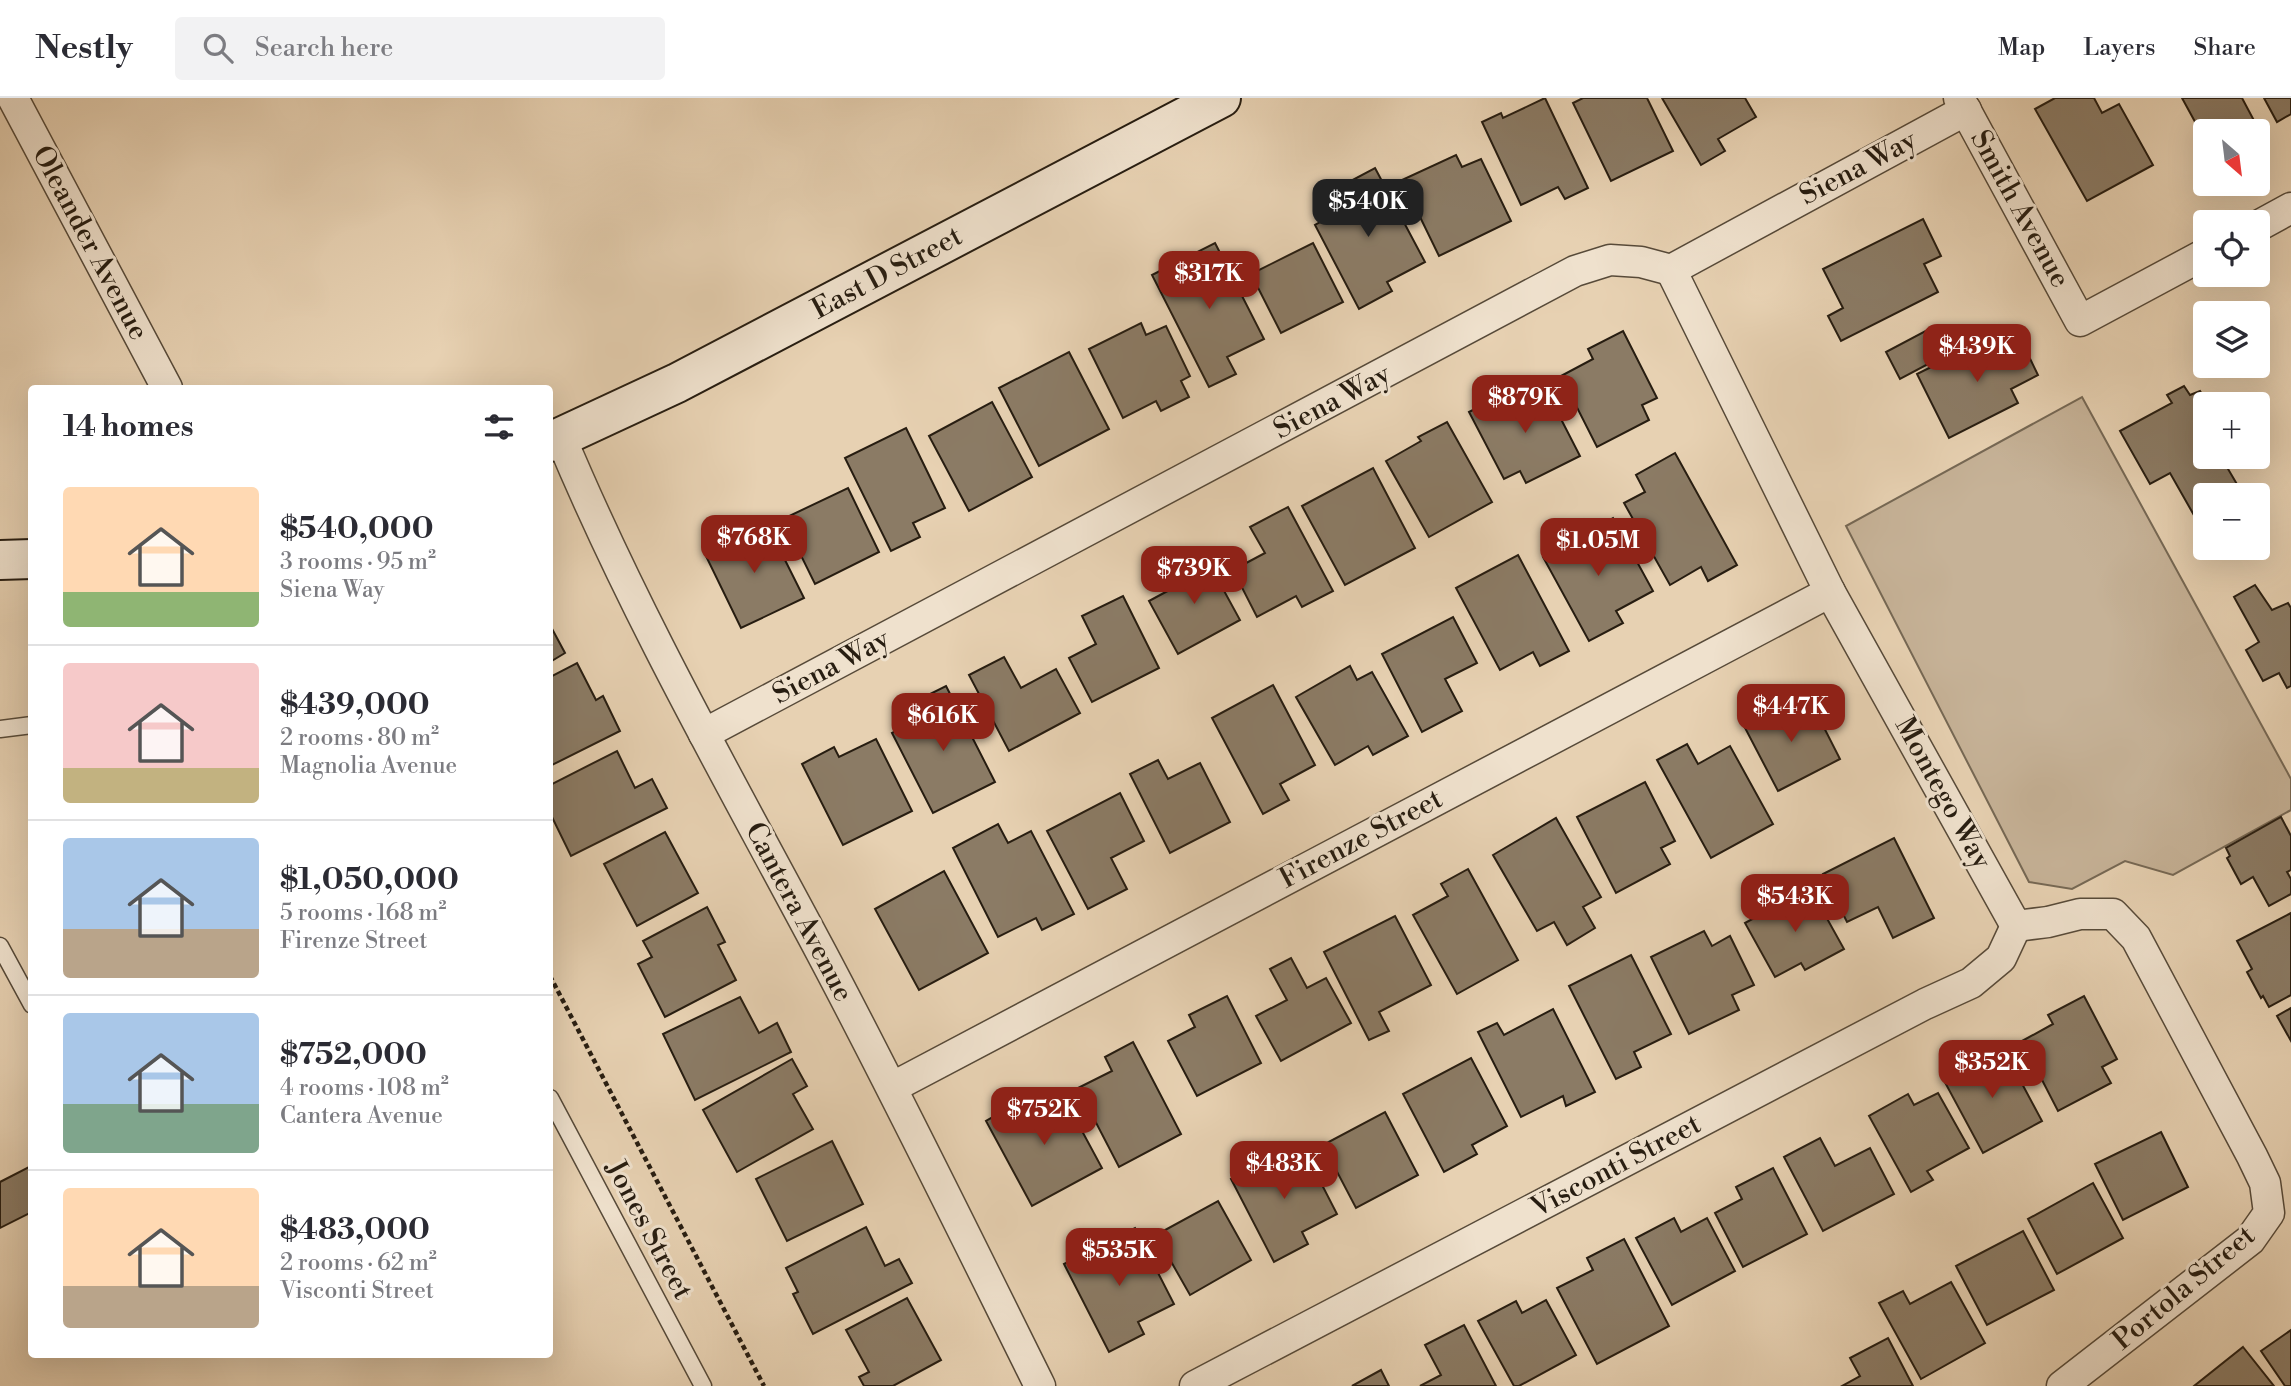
<!DOCTYPE html>
<meta charset="utf-8">
<style>
:root{--surface:#fff;--page:#f2f2f3;--text:#2b2b33;--muted:#7c7c81;--line:#e1e1e2;--accent:#8f2418}
body{margin:0;font-family:"Libre Bodoni",serif;background:var(--page);color:var(--text);height:100vh;display:flex;flex-direction:column;font-size:26px;white-space:nowrap}
*{box-sizing:border-box;margin:0}
p{font-size:23px;color:var(--muted)}
.icon{flex:none;width:38px;height:38px;fill:none;stroke:currentColor;stroke-width:2;stroke-linecap:round;stroke-linejoin:round}
.map{position:relative;flex:1;overflow:hidden}
.sheet{position:absolute;left:28px;top:287px;width:525px;height:973px;display:flex;flex-direction:column;background:var(--surface);border-radius:7px;box-shadow:0 7px 28px #0002}
.sheet>*{flex:none}
.needle{width:46px;rotate:152deg}
.buttons{position:absolute;left:2193px;top:21px;display:grid;gap:14px}
.buttons a{display:grid;place-items:center;width:77px;height:77px;border-radius:7px;background:var(--surface);box-shadow:0 7px 28px #0002;font-size:35px}
.price{position:absolute;translate:-50% -60px;padding:0 16px;border-radius:14px;background:var(--accent);color:#fff;font-size:23px;line-height:46px;filter:drop-shadow(0 2px 4px #0008)}
.price::after{content:'';position:absolute;left:50%;top:42px;width:21px;height:16px;margin-left:-10px;background:inherit;clip-path:polygon(0 0,100% 0,50% 100%)}
.price.selected{background:#222;color:#fff}
ul{padding:0;list-style:none}
li{display:flex;align-items:center;gap:21px;height:175px;padding:0 35px}
li+li{border-top:2px solid var(--line)}
li span{display:grid;place-items:center;flex:none;width:196px;height:140px;border-radius:7px;color:#555}
li>.icon{margin-inline-start:auto}
span .icon{width:84px;height:84px;fill:#fffc;stroke-width:1}
li b{font-size:30px}
h2{display:flex;justify-content:space-between;align-items:center;height:84px;padding:0 35px;font-size:30px}
header{display:flex;align-items:center;gap:42px;box-sizing:border-box;height:98px;padding:0 35px;background:var(--surface);border-bottom:2px solid var(--line)}
header strong{font-size:33px}
nav{display:flex;gap:38px;margin-inline-start:auto;font-size:24px}
.search{width:490px;height:63px;background:var(--page);display:flex;align-items:center;gap:18px;box-sizing:border-box;padding:0 24px;border-radius:7px;color:var(--muted);font-size:26px}
.map>svg:first-child{display:block}
</style>
<header>
<strong>Nestly</strong>
<div class="search"><svg class="icon" aria-label="search" viewBox="0 0 24 24"><circle cx="10" cy="10" r="6"/><path d="M15 15l6 6"/></svg>Search here</div>
<nav><a>Map</a><a>Layers</a><a>Share</a></nav>
</header>
<div class="map">
<svg width="2291" height="1288" viewBox="0 0 2291 1288">
<rect width="100%" height="100%" fill="#e7d1b2"/>
<filter id="stains"><feTurbulence type="fractalNoise" baseFrequency=".00286" numOctaves="4"/><feColorMatrix values="0 0 0 0 .2 0 0 0 0 .09 0 0 0 0 .02 0 0 0 .5 -.17"/></filter>
<radialGradient id="worn" r=".72"><stop offset=".6" stop-color="#630" stop-opacity="0"/><stop offset="1" stop-color="#630" stop-opacity=".3"/></radialGradient>
<!-- green -->
<path fill="#c6b297" stroke="#766854" stroke-width="2" d="M 2082,299 L 2291,681 L 2291,712 L 2173,777 L 2125,763 L 2072,791 L 2029,784 L 1846,428 Z"/>
<!-- building -->
<g fill="#8b7b65" stroke="#271d11" stroke-width="2">
<path d="M 1545,0 L 1588,90 L 1565,101 L 1558,89 L 1521,107 L 1482,24 L 1501,15 L 1503,20 Z"/>
<path d="M 1583,0 L 1647,0 L 1673,53 L 1611,83 L 1573,5 Z"/>
<path d="M 1662,0 L 1745,0 L 1756,19 L 1718,41 L 1725,53 L 1701,67 Z"/>
<path d="M 2055,0 L 2094,0 L 2102,15 L 2119,6 L 2153,67 L 2087,103 L 2035,11 Z"/>
<path d="M 2182,0 L 2242,0 L 2258,30 L 2252,33 L 2205,33 L 2205,42 Z"/>
<path d="M 2264,0 L 2291,0 L 2291,16 L 2277,24 Z"/>
<path d="M 1456,57 L 1462,69 L 1481,61 L 1511,123 L 1439,158 L 1402,82 Z"/>
<path d="M 1375,70 L 1425,164 L 1387,184 L 1392,193 L 1359,211 L 1315,127 L 1340,113 L 1330,94 Z"/>
<path d="M 1923,121 L 1941,158 L 1924,166 L 1938,194 L 1841,243 L 1828,218 L 1843,210 L 1823,171 Z"/>
<path d="M 1215,145 L 1264,241 L 1227,259 L 1236,276 L 1209,289 L 1152,177 Z"/>
<path d="M 1313,145 L 1343,204 L 1281,235 L 1251,176 Z"/>
<path d="M 1141,225 L 1146,237 L 1166,228 L 1190,278 L 1181,283 L 1189,299 L 1161,313 L 1156,303 L 1123,320 L 1089,251 Z"/>
<path d="M 1933,229 L 1947,256 L 1900,281 L 1886,254 Z"/>
<path d="M 1623,233 L 1657,300 L 1642,307 L 1649,322 L 1597,349 L 1561,278 L 1593,261 L 1588,251 Z"/>
<path d="M 2017,234 L 2038,277 L 2011,291 L 2018,305 L 1949,340 L 1917,276 L 1967,251 L 1970,258 Z"/>
<path d="M 1069,254 L 1109,331 L 1039,368 L 999,290 Z"/>
<path d="M 1544,288 L 1580,358 L 1526,385 L 1520,373 L 1504,381 L 1469,314 L 1502,297 L 1507,307 Z"/>
<path d="M 2184,288 L 2190,297 L 2200,293 L 2208,306 L 2205,306 L 2205,359 L 2221,359 L 2241,393 L 2233,397 L 2205,397 L 2205,413 L 2195,419 L 2170,375 L 2150,386 L 2120,333 L 2172,305 L 2167,297 Z"/>
<path d="M 992,304 L 1032,379 L 969,413 L 929,338 Z"/>
<path d="M 1447,324 L 1492,404 L 1429,439 L 1386,363 L 1421,343 L 1418,339 Z"/>
<path d="M 906,330 L 945,410 L 913,425 L 920,439 L 891,453 L 845,360 Z"/>
<path d="M 1675,355 L 1737,467 L 1708,483 L 1701,469 L 1670,487 L 1624,405 L 1645,394 L 1636,377 Z"/>
<path d="M 1373,370 L 1415,450 L 1345,487 L 1302,408 Z"/>
<path d="M 848,390 L 879,454 L 815,486 L 783,421 Z"/>
<path d="M 1288,409 L 1333,493 L 1302,509 L 1296,498 L 1257,519 L 1233,472 L 1265,455 L 1250,429 Z"/>
<path d="M 1613,420 L 1653,493 L 1616,513 L 1623,525 L 1589,543 L 1543,459 Z"/>
<path d="M 766,424 L 804,500 L 741,530 L 704,454 Z"/>
<path d="M 1518,457 L 1569,553 L 1540,568 L 1533,554 L 1500,572 L 1456,490 Z"/>
<path d="M 1205,458 L 1240,522 L 1178,556 L 1149,503 L 1175,489 L 1168,477 Z"/>
<path d="M 2255,487 L 2272,512 L 2288,505 L 2291,510 L 2291,588 L 2287,590 L 2279,575 L 2263,583 L 2246,552 L 2259,544 L 2234,499 Z"/>
<path d="M 1123,498 L 1159,570 L 1092,604 L 1069,560 L 1096,546 L 1082,518 Z"/>
<path d="M 1453,519 L 1477,565 L 1445,581 L 1462,613 L 1422,634 L 1382,556 Z"/>
<path d="M 550,527 L 565,555 L 550,564 Z"/>
<path d="M 1004,559 L 1021,590 L 1056,571 L 1080,615 L 1009,653 L 969,577 Z"/>
<path d="M 577,565 L 596,602 L 603,598 L 620,633 L 550,668 L 550,579 Z"/>
<path d="M 1350,568 L 1357,582 L 1372,574 L 1408,638 L 1373,657 L 1368,648 L 1335,667 L 1296,599 Z"/>
<path d="M 1273,587 L 1315,667 L 1280,686 L 1289,702 L 1263,716 L 1212,620 Z"/>
<path d="M 946,588 L 995,684 L 933,715 L 892,635 L 926,618 L 918,602 Z"/>
<path d="M 1811,604 L 1840,661 L 1778,693 L 1743,626 L 1783,606 L 1787,616 Z"/>
<path d="M 876,641 L 912,713 L 843,747 L 802,666 L 834,649 L 839,659 Z"/>
<path d="M 1687,646 L 1698,666 L 1730,648 L 1773,726 L 1711,760 L 1657,662 Z"/>
<path d="M 617,653 L 635,690 L 652,681 L 667,710 L 571,758 L 550,715 L 550,687 Z"/>
<path d="M 1158,662 L 1168,681 L 1200,665 L 1230,724 L 1170,755 L 1130,676 Z"/>
<path d="M 1645,684 L 1675,743 L 1661,750 L 1670,766 L 1616,795 L 1577,719 Z"/>
<path d="M 1120,695 L 1144,743 L 1111,760 L 1127,791 L 1088,811 L 1047,733 Z"/>
<path d="M 2281,719 L 2291,738 L 2291,772 L 2287,774 L 2291,781 L 2291,796 L 2269,808 L 2253,779 L 2241,786 L 2227,760 L 2230,758 L 2226,750 Z"/>
<path d="M 1556,720 L 1601,799 L 1583,809 L 1595,830 L 1567,847 L 1554,824 L 1537,833 L 1493,757 Z"/>
<path d="M 998,726 L 1008,745 L 1031,733 L 1074,816 L 1042,832 L 1036,820 L 998,839 L 953,750 Z"/>
<path d="M 665,734 L 698,795 L 637,828 L 604,766 Z"/>
<path d="M 1894,740 L 1934,820 L 1893,840 L 1878,809 L 1847,824 L 1823,776 Z"/>
<path d="M 1468,771 L 1518,862 L 1457,896 L 1413,817 L 1448,798 L 1441,786 Z"/>
<path d="M 944,773 L 988,855 L 919,892 L 875,811 Z"/>
<path d="M 1810,790 L 1844,851 L 1805,872 L 1801,865 L 1775,879 L 1745,825 Z"/>
<path d="M 707,809 L 725,844 L 718,847 L 736,882 L 665,919 L 638,866 L 652,859 L 643,843 Z"/>
<path d="M 2291,815 L 2291,897 L 2269,909 L 2263,898 L 2261,900 L 2247,874 L 2252,871 L 2237,843 Z"/>
<path d="M 1395,818 L 1431,887 L 1379,914 L 1389,933 L 1369,942 L 1324,854 Z"/>
<path d="M 1704,833 L 1712,848 L 1730,838 L 1754,887 L 1732,897 L 1739,912 L 1689,936 L 1651,859 Z"/>
<path d="M 1631,857 L 1671,936 L 1634,954 L 1641,969 L 1616,981 L 1569,888 Z"/>
<path d="M 1291,860 L 1307,890 L 1326,880 L 1351,925 L 1281,963 L 1256,918 L 1287,902 L 1270,871 Z"/>
<path d="M 1227,898 L 1261,965 L 1197,998 L 1168,943 L 1195,929 L 1189,917 Z"/>
<path d="M 2084,898 L 2117,961 L 2102,969 L 2111,985 L 2058,1013 L 2022,943 L 2053,926 L 2048,917 Z"/>
<path d="M 740,899 L 759,935 L 777,925 L 791,954 L 695,1002 L 663,936 Z"/>
<path d="M 2291,910 L 2291,943 L 2277,918 Z"/>
<path d="M 1553,911 L 1595,994 L 1566,1008 L 1563,998 L 1521,1019 L 1478,934 L 1497,925 L 1504,937 Z"/>
<path d="M 1133,944 L 1181,1036 L 1119,1069 L 1078,990 L 1112,973 L 1105,959 Z"/>
<path d="M 2004,952 L 2042,1023 L 1983,1055 L 1941,977 L 1966,963 L 1970,970 Z"/>
<path d="M 1471,960 L 1507,1028 L 1472,1047 L 1477,1056 L 1444,1074 L 1403,996 Z"/>
<path d="M 792,961 L 807,988 L 793,996 L 813,1031 L 737,1074 L 703,1012 Z"/>
<path d="M 1061,994 L 1102,1070 L 1032,1108 L 986,1023 L 1019,1004 L 1025,1014 Z"/>
<path d="M 1938,995 L 1969,1050 L 1927,1073 L 1933,1082 L 1911,1094 L 1869,1018 L 1908,996 L 1914,1007 Z"/>
<path d="M 1385,1014 L 1418,1077 L 1356,1110 L 1323,1047 Z"/>
<path d="M 2161,1034 L 2188,1089 L 2123,1122 L 2095,1066 Z"/>
<path d="M 1820,1040 L 1835,1068 L 1870,1050 L 1894,1096 L 1823,1133 L 1784,1059 Z"/>
<path d="M 832,1043 L 863,1106 L 787,1143 L 756,1081 Z"/>
<path d="M 1301,1046 L 1337,1116 L 1302,1134 L 1308,1146 L 1274,1164 L 1231,1081 Z"/>
<path d="M 29,1069 L 32,1074 L 32,1114 L 0,1130 L 0,1084 Z"/>
<path d="M 1773,1070 L 1807,1136 L 1743,1169 L 1715,1115 L 1742,1101 L 1736,1089 Z"/>
<path d="M 2093,1085 L 2123,1140 L 2057,1176 L 2028,1121 Z"/>
<path d="M 1218,1103 L 1251,1162 L 1190,1197 L 1156,1137 Z"/>
<path d="M 1674,1120 L 1681,1134 L 1707,1120 L 1735,1173 L 1672,1207 L 1636,1140 Z"/>
<path d="M 866,1129 L 885,1168 L 899,1161 L 912,1185 L 813,1236 L 793,1196 L 798,1194 L 786,1170 Z"/>
<path d="M 1135,1130 L 1174,1206 L 1138,1224 L 1144,1236 L 1109,1254 L 1064,1166 Z"/>
<path d="M 2023,1133 L 2054,1192 L 1987,1227 L 1956,1168 Z"/>
<path d="M 1624,1141 L 1669,1228 L 1597,1266 L 1557,1190 L 1593,1172 L 1587,1160 Z"/>
<path d="M 1951,1184 L 1985,1245 L 1921,1281 L 1879,1205 L 1903,1193 L 1910,1206 Z"/>
<path d="M 907,1200 L 941,1262 L 893,1288 L 864,1288 L 859,1279 L 869,1274 L 846,1232 Z"/>
<path d="M 1546,1202 L 1576,1257 L 1519,1288 L 1514,1288 L 1478,1223 L 1516,1203 L 1522,1215 Z"/>
<path d="M 1464,1227 L 1496,1288 L 1420,1288 L 1441,1277 L 1425,1247 Z"/>
<path d="M 2291,1232 L 2291,1288 L 2285,1288 L 2261,1253 Z"/>
<path d="M 1888,1240 L 1913,1288 L 1842,1288 L 1860,1278 L 1850,1260 Z"/>
<path d="M 2243,1249 L 2274,1288 L 2194,1288 Z"/>
<path d="M 1381,1272 L 1389,1288 L 1352,1288 Z"/>
</g>
<g fill="none" stroke-linecap="round" stroke-linejoin="round">
<!-- service casing -->
<g stroke="#574a39" stroke-width="19">
<g id="service">
<path d="M 0,631 L 32,627"/>
<path d="M 0,848 L 32,907"/>
<path d="M 550,1000 L 703,1288"/>
</g>
</g>
<!-- minor casing -->
<g stroke="#574a39" stroke-width="33">
<g id="minor">
<path d="M 13,0 L 167,290"/>
<path d="M 1959,0 L 2080,223 L 2205,156"/>
<path d="M 2258,128 L 2291,110"/>
<path d="M 1671,172 L 1830,494 L 2016,828 L 2048,824 L 2080,816 L 2113,816 L 2136,840 L 2252,1058 L 2265,1085 L 2269,1115 L 2250,1142 L 2062,1288"/>
<path d="M 561,340 C 635,517 731,685 821,854 C 897,997 968,1143 1040,1288"/>
<path d="M 704,636 L 1575,173 L 1610,162 L 1641,164 L 1671,172 L 1966,12"/>
<path d="M 893,989 L 1830,494"/>
<path d="M 1195,1288 L 1925,906 L 1971,885 L 2001,860 L 2016,828"/>
</g>
</g>
<!-- secondary casing -->
<g stroke="#271d11" stroke-width="42">
<g id="secondary">
<path d="M 550,344 L 677,285 L 1221,0"/>
<path d="M 0,462 L 32,461"/>
</g>
</g>
<!-- path -->
<path stroke="#271d11" stroke-width="4.5" stroke-dasharray="5 3.5" stroke-linecap="butt" d="M 550,878 L 764,1288"/>
<!-- service -->
<use href="#service" stroke="#efe1cd" stroke-width="16"/>
<!-- minor -->
<use href="#minor" stroke="#efe1cd" stroke-width="30"/>
<!-- secondary -->
<use href="#secondary" stroke="#efe1cd" stroke-width="38"/>
</g>
<g text-anchor="middle" dominant-baseline="central" stroke-width="6" stroke-linejoin="round" paint-order="stroke">
<!-- street labels -->
<g font-size="28" fill="#271d11" stroke="#efe1cd">
<text transform="translate(1858 70) rotate(-28)">Siena Way</text>
<text transform="translate(2020 111) rotate(61)">Smith Avenue</text>
<text transform="translate(90 145) rotate(62)">Oleander Avenue</text>
<text transform="translate(887 175) rotate(-28)">East D Street</text>
<text transform="translate(1332 304) rotate(-28)">Siena Way</text>
<text transform="translate(831 569) rotate(-28)">Siena Way</text>
<text transform="translate(1943 695) rotate(61)">Montego Way</text>
<text transform="translate(1361 741) rotate(-28)">Firenze Street</text>
<text transform="translate(799 814) rotate(62)">Cantera Avenue</text>
<text transform="translate(1616 1068) rotate(-28)">Visconti Street</text>
<text transform="translate(649 1132) rotate(62)">Jones Street</text>
<text transform="translate(2184 1190) rotate(-40)">Portola Street</text>
</g>
</g>
<rect width="100%" height="100%" filter="url(#stains)"/>
<rect width="100%" height="100%" fill="url(#worn)"/>
</svg>
<div class="buttons">
<a><svg class="needle" viewBox="-14 -14 28 28"><path d="M0-13l5 13h-10z" fill="#e53935"/><path d="M0 13l5-13h-10z" fill="#7c7c81"/></svg></a>
<a><svg class="icon" aria-label="locate" viewBox="0 0 24 24"><circle cx="12" cy="12" r="6"/><path d="M12 2v4M12 18v4M2 12h4M18 12h4"/></svg></a>
<a><svg class="icon" aria-label="layers" viewBox="0 0 24 24"><path d="M12 4l9 5-9 5-9-5zM3 14l9 5 9-5"/></svg></a>
<a>+</a>
<a>−</a>
</div>
<b class="price selected" style="left:1368px;top:141px">$540K</b>
<b class="price" style="left:1209px;top:213px">$317K</b>
<b class="price" style="left:1977px;top:286px">$439K</b>
<b class="price" style="left:1525px;top:337px">$879K</b>
<b class="price" style="left:754px;top:477px">$768K</b>
<b class="price" style="left:1598px;top:480px">$1.05M</b>
<b class="price" style="left:1194px;top:508px">$739K</b>
<b class="price" style="left:1791px;top:646px">$447K</b>
<b class="price" style="left:943px;top:655px">$616K</b>
<b class="price" style="left:1795px;top:836px">$543K</b>
<b class="price" style="left:1992px;top:1002px">$352K</b>
<b class="price" style="left:1044px;top:1049px">$752K</b>
<b class="price" style="left:1284px;top:1103px">$483K</b>
<b class="price" style="left:1119px;top:1190px">$535K</b>
<section class="sheet">
<h2>14 homes<svg class="icon" aria-label="filters" viewBox="0 0 24 24"><path d="M4 7h16M4 17h16"/><circle cx="9" cy="7" r="2"/><circle cx="15" cy="17" r="2"/></svg></h2>
<ul>
<li><span style="background:linear-gradient(#ffd9b3 75%,#8fb573 0)"><svg class="icon" aria-label="home" viewBox="0 0 24 24"><path d="M3 11l9-7 9 7M6 9v11h12V9"/></svg></span><div><b>$540,000</b><p>3 rooms · 95 m²</p><p>Siena Way</p></div></li>
<li><span style="background:linear-gradient(#f6c9c9 75%,#c2b280 0)"><svg class="icon" aria-label="home" viewBox="0 0 24 24"><path d="M3 11l9-7 9 7M6 9v11h12V9"/></svg></span><div><b>$439,000</b><p>2 rooms · 80 m²</p><p>Magnolia Avenue</p></div></li>
<li><span style="background:linear-gradient(#a9c7e8 65%,#b9a48a 0)"><svg class="icon" aria-label="home" viewBox="0 0 24 24"><path d="M3 11l9-7 9 7M6 9v11h12V9"/></svg></span><div><b>$1,050,000</b><p>5 rooms · 168 m²</p><p>Firenze Street</p></div></li>
<li><span style="background:linear-gradient(#a9c7e8 65%,#7fa58c 0)"><svg class="icon" aria-label="home" viewBox="0 0 24 24"><path d="M3 11l9-7 9 7M6 9v11h12V9"/></svg></span><div><b>$752,000</b><p>4 rooms · 108 m²</p><p>Cantera Avenue</p></div></li>
<li><span style="background:linear-gradient(#ffd9b3 70%,#b9a48a 0)"><svg class="icon" aria-label="home" viewBox="0 0 24 24"><path d="M3 11l9-7 9 7M6 9v11h12V9"/></svg></span><div><b>$483,000</b><p>2 rooms · 62 m²</p><p>Visconti Street</p></div></li>
</ul>
</section>
</div>
